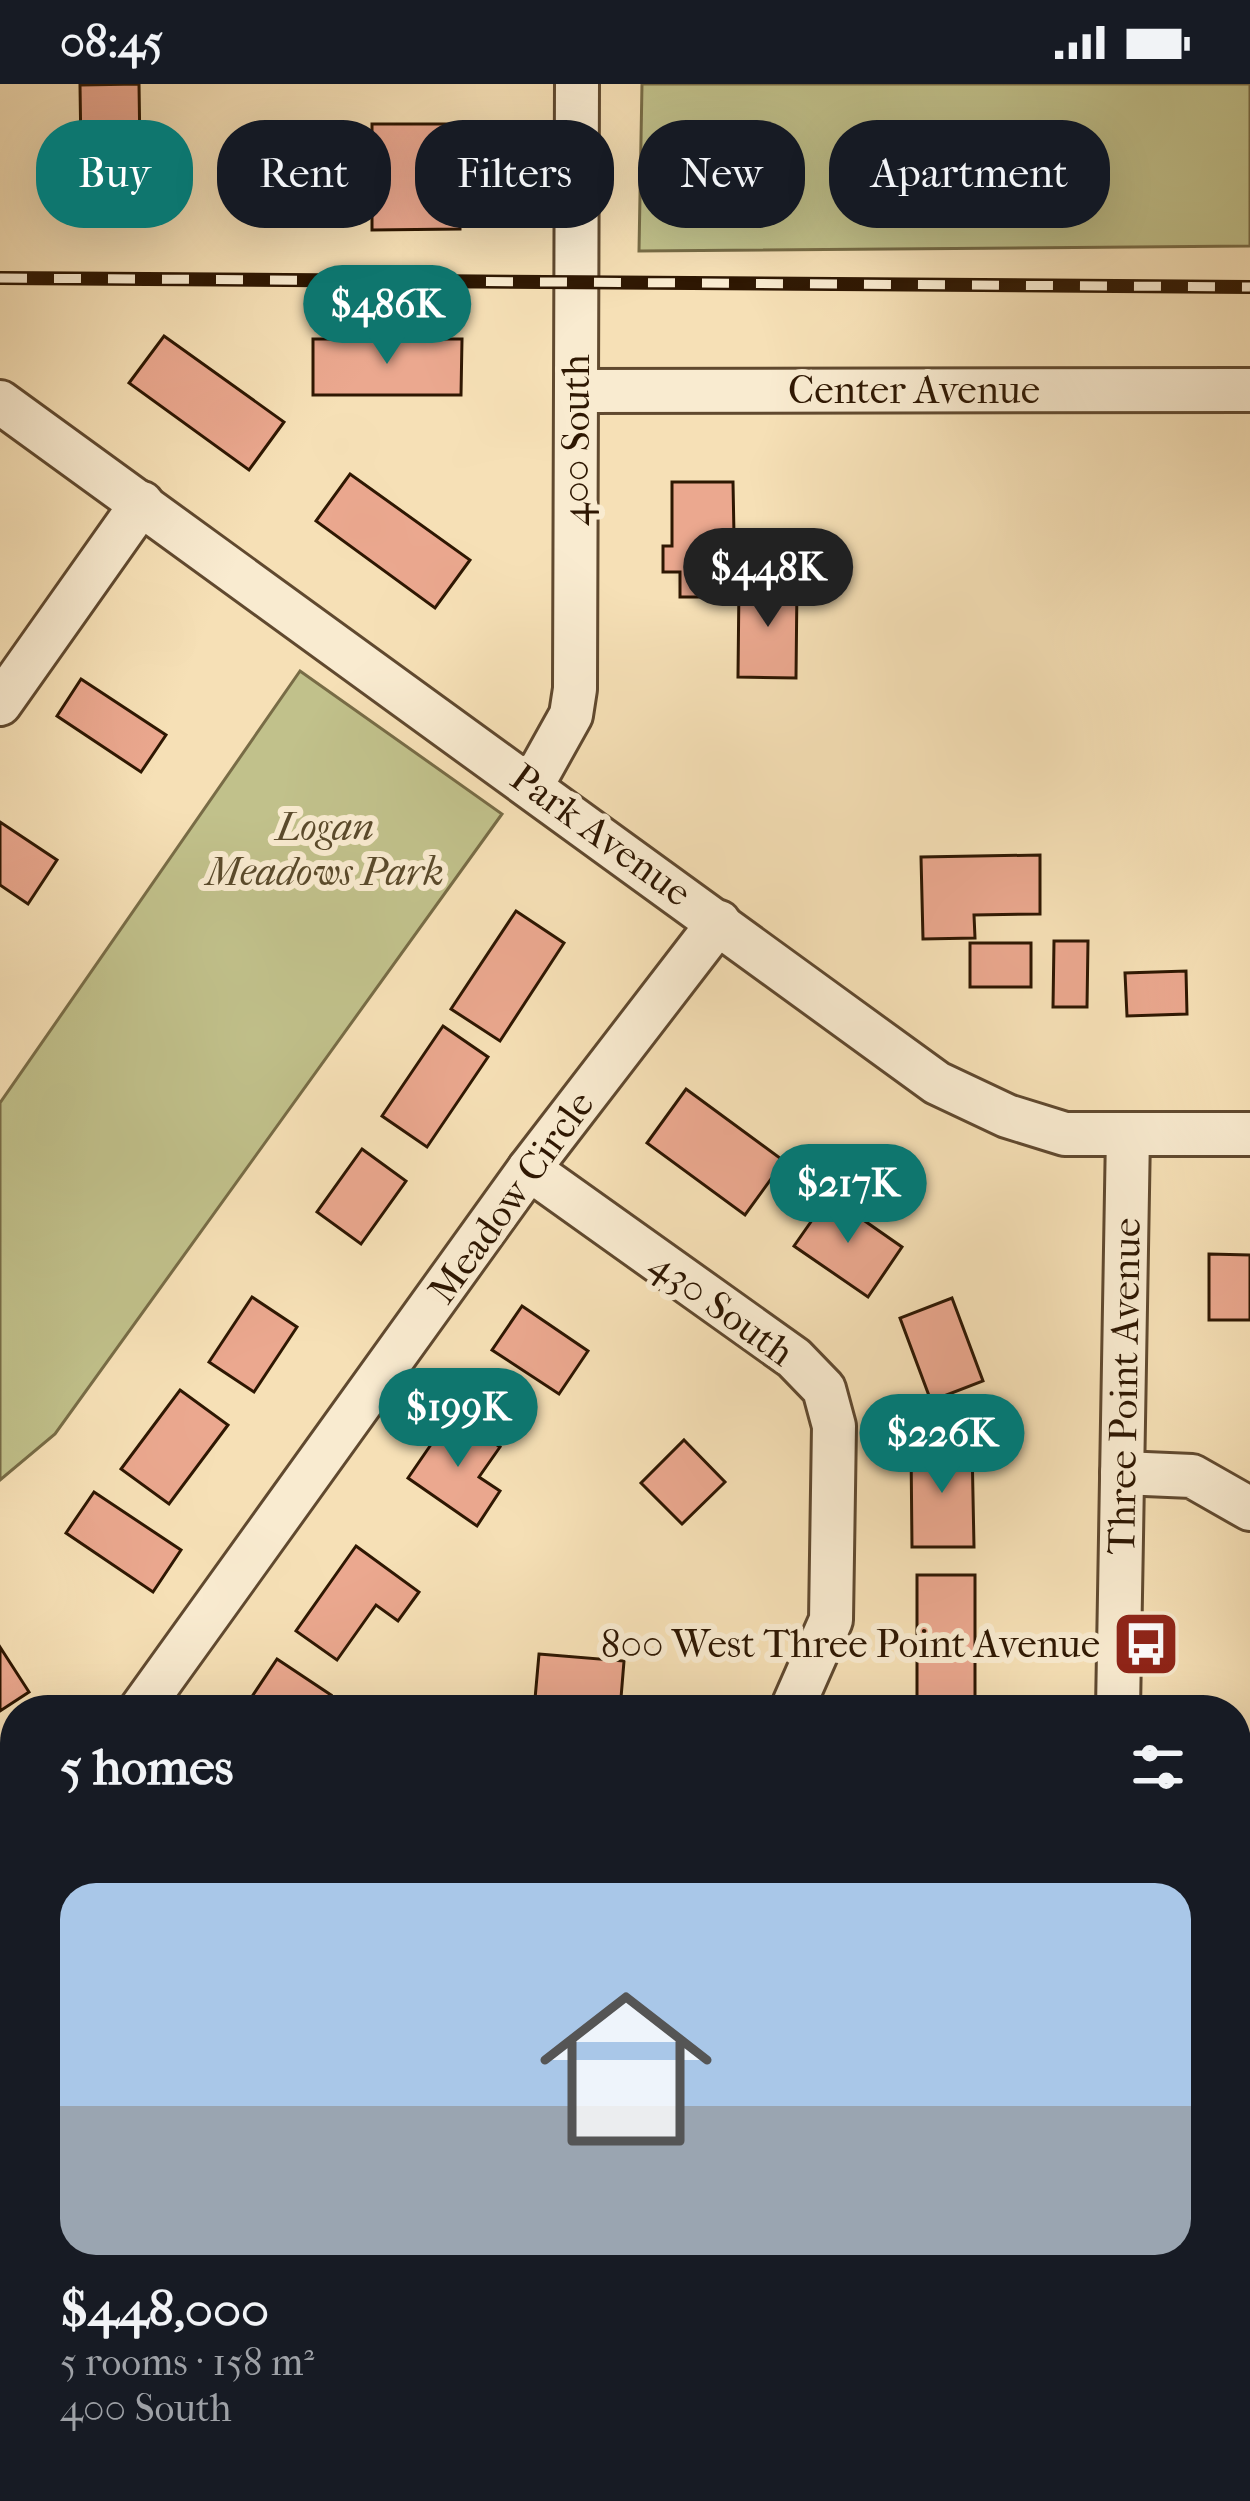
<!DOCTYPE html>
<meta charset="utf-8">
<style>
:root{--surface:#171b24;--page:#242831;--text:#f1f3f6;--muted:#9ea1a6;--accent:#0f766e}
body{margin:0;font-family:"IM FELL French Canon",serif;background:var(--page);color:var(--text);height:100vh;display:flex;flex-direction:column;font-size:45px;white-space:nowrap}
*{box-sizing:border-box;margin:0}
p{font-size:39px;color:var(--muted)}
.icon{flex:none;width:66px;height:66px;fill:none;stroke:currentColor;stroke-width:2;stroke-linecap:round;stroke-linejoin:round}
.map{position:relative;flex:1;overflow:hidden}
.side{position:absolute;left:0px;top:1611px;width:1251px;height:807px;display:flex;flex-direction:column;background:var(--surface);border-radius:48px 48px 0 0;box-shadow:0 12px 48px #0002}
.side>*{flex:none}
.hud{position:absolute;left:36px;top:36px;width:1179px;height:108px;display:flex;gap:24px}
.price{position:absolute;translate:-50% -102px;padding:0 27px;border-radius:42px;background:var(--accent);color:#fff;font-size:39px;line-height:78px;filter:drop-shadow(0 3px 6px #0008)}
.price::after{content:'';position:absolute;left:50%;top:72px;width:36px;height:27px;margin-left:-18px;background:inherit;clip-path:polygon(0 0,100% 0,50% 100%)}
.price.current{background:#222;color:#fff}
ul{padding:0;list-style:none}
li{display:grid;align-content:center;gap:24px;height:636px;padding:0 60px}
li span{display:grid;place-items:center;height:372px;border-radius:36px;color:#555}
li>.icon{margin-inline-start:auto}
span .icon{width:216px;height:216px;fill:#fffc;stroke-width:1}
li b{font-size:51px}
h2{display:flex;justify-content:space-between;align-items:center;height:144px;padding:0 60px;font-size:51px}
.chip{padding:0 42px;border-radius:48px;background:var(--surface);box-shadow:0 12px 48px #0002;font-size:42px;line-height:108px}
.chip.current{background:var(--accent);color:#fff}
.status{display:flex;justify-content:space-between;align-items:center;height:84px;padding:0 60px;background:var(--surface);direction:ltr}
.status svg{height:33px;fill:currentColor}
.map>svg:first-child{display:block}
</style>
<div class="status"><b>08:45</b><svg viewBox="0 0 49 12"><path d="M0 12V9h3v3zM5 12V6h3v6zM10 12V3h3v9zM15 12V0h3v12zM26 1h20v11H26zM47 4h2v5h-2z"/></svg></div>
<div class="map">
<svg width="1250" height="2417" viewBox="0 0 1250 2417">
<rect width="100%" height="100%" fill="#f6e0b6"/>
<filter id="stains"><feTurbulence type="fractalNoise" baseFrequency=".00167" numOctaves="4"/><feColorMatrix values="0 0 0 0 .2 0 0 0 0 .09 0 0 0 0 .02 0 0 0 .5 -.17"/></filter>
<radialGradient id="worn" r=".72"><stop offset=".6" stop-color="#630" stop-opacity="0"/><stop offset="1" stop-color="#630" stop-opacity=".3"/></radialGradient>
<!-- green -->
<g fill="#c1c18b" stroke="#786c46" stroke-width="3">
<path d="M 642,0 L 1250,0 L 1250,162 L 639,167 Z"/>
<path d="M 300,587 L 502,730 L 55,1350 L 0,1396 L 0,1019 Z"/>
</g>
<!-- building -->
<g fill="#eba88f" stroke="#2e1702" stroke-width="3">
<path d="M 139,0 L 141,136 L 82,137 L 80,1 Z"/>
<path d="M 372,40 L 461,40 L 460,145 L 372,146 Z"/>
<path d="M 164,252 L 284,338 L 249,386 L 129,299 Z"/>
<path d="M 313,255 L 462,255 L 461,311 L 313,311 Z"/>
<path d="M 350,390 L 470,476 L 435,524 L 316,437 Z"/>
<path d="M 672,398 L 733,398 L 734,452 L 772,452 L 772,490 L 733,490 L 733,513 L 680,513 L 680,488 L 663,488 L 663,462 L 672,462 Z"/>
<path d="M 739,499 L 797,500 L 796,594 L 738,593 Z"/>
<path d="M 81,595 L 166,651 L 141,688 L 57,632 Z"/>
<path d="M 0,738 L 57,776 L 28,820 L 0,801 Z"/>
<path d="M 1040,771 L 1040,830 L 974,831 L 975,854 L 923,855 L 921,773 Z"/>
<path d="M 516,827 L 564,859 L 500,957 L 451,925 Z"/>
<path d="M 1054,857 L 1088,857 L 1087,923 L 1053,923 Z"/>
<rect x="970" y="859" width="61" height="44"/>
<path d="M 1186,887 L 1187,930 L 1127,932 L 1125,889 Z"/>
<path d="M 443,942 L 488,973 L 427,1063 L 382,1032 Z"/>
<path d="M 686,1005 L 784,1077 L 745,1131 L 647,1059 Z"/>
<path d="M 362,1065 L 406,1097 L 361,1160 L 317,1128 Z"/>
<path d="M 829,1112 L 902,1163 L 868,1213 L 794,1162 Z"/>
<path d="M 1209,1170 L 1250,1171 L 1250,1236 L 1209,1236 Z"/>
<path d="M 252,1213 L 297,1243 L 254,1308 L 209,1278 Z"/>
<path d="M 952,1214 L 983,1297 L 931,1317 L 900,1234 Z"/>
<path d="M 522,1222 L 588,1267 L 559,1310 L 492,1266 Z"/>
<path d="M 180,1306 L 228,1341 L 169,1420 L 121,1385 Z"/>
<path d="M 452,1330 L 500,1363 L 479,1393 L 500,1407 L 477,1442 L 408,1394 Z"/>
<path d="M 684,1356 L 725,1398 L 682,1440 L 641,1399 Z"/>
<path d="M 972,1361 L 974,1463 L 912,1463 L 911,1362 Z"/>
<path d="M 94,1408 L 181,1466 L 153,1508 L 66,1449 Z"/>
<path d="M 356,1462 L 419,1508 L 398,1537 L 376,1521 L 337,1576 L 296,1547 Z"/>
<rect x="917" y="1491" width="58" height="123"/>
<path d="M 0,1563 L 29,1608 L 0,1627 Z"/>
<path d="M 539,1570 L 624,1577 L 620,1626 L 534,1626 Z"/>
<path d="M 277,1575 L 331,1611 L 321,1626 L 245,1623 Z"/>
<path d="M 0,1819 L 15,1820 L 15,1887 L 0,1886 Z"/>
<path d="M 1236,1874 L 1250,1875 L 1250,1955 L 1236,1955 Z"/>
<rect x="1236" y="2049" width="14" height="51"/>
<rect x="1236" y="2273" width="14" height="61"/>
<path d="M 0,2324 L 15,2339 L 15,2383 L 0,2398 Z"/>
<path d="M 108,2403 L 168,2403 L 173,2417 L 113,2417 Z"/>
<path d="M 1194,2406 L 1249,2408 L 1248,2417 L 1193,2417 Z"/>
</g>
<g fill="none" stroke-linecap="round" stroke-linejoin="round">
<!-- minor casing -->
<g stroke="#60492f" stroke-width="48">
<g id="minor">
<path d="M 577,307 L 1250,306"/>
<path d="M 0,318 L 937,999 L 1007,1032 L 1065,1050 L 1250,1050"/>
<path d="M 0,620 L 142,419"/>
<path d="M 532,701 L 571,631 L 575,605 L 577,0"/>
<path d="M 529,1085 L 794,1274 L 824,1305 L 834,1342 L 831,1536 L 794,1620"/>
<path d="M 1122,1389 L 1192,1392 L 1250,1425"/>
<path d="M 140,1626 L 529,1085 L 719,838"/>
<path d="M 1118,1626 L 1128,1050"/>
<path d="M 0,1704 L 15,1699"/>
<path d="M 286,2417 L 286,2403"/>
<path d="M 1104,2417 L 1104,2403"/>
</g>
</g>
<!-- minor -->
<use href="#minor" stroke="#f9ebd0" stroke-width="42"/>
<!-- rail casing -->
<g stroke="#2e1702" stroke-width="14">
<path id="rail" d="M 0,194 L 1250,203"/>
</g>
<!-- rail -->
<use href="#rail" stroke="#f9ebd0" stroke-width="9" stroke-dasharray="27" stroke-linecap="butt"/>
</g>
<!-- icons -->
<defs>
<g id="bus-square" transform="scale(3.45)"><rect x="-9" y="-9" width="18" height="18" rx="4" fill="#8f2418" stroke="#f9ebd0"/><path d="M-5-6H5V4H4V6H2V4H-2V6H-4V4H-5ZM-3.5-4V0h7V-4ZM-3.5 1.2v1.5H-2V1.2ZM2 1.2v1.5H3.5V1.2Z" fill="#fff"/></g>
</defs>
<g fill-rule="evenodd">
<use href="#bus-square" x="1146" y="1560"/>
</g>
<g text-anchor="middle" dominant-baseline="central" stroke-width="12" stroke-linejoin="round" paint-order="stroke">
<!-- street labels -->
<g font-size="39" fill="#2e1702" stroke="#f9ebd0">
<text x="914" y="306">Center Avenue</text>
<text transform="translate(576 356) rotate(-90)">400 South</text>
<text transform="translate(601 751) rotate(36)">Park Avenue</text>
<text transform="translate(511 1113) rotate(-54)">Meadow Circle</text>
<text transform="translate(722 1224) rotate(36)">430 South</text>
<text transform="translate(1124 1302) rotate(-89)">Three Point Avenue</text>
</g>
<!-- park labels -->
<g font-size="39" font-style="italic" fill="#5a4a2b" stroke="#f9ebd0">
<text x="325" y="743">Logan<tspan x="325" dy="45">Meadows Park</tspan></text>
</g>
<!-- poi labels -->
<g font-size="39" fill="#2e1702" stroke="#f9ebd0" text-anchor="end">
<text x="1100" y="1560">800 West Three Point Avenue</text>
</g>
</g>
<rect width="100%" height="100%" filter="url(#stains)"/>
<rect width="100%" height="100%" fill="url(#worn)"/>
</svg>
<b class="price" style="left:387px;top:283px">$486K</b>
<b class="price current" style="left:768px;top:546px">$448K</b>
<b class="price" style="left:848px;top:1162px">$217K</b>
<b class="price" style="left:458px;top:1386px">$199K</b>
<b class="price" style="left:942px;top:1412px">$226K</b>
<div class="hud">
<a class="chip current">Buy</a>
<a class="chip">Rent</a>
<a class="chip">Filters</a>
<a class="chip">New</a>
<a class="chip">Apartment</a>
</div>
<section class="side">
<h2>5 homes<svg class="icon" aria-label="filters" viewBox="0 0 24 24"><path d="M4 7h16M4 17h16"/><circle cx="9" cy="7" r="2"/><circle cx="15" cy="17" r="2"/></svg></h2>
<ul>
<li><span style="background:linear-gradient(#a9c7e8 60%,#9aa5b1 0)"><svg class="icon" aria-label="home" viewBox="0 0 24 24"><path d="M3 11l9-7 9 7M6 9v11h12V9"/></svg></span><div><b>$448,000</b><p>5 rooms · 158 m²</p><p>400 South</p></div></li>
</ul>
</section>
</div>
